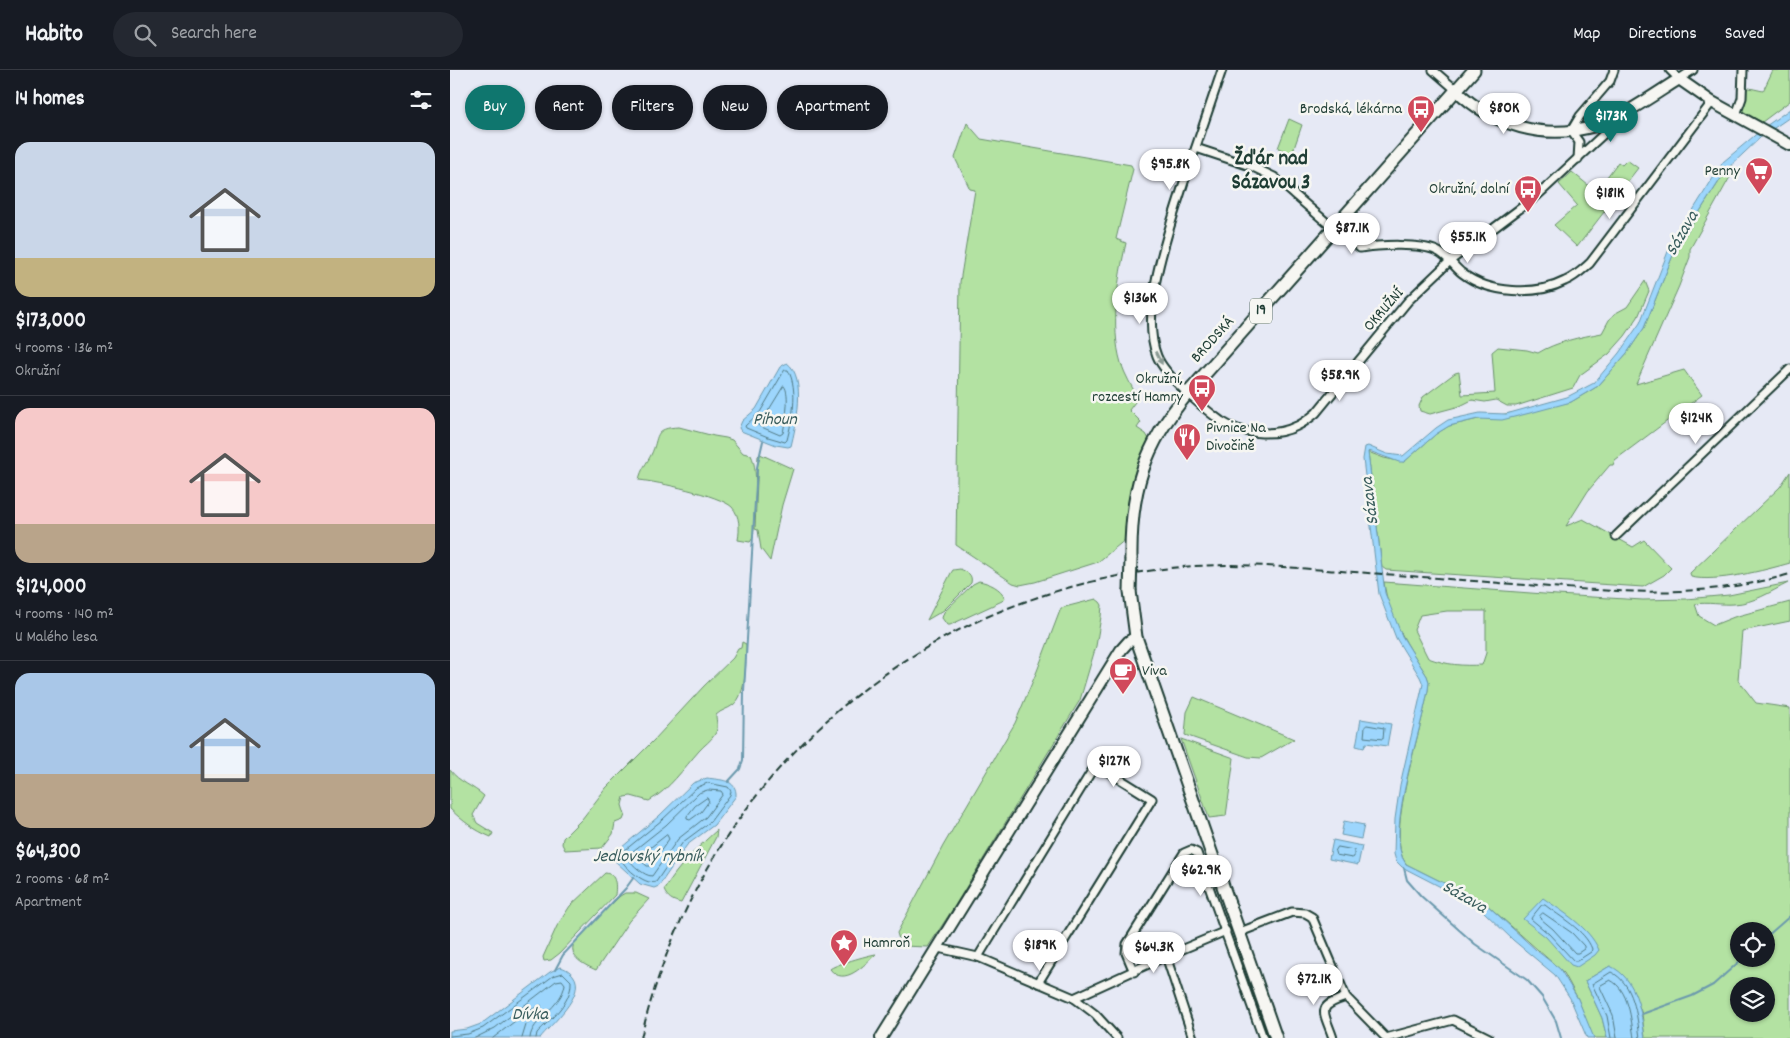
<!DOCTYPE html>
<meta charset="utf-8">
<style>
:root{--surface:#171b24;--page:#242831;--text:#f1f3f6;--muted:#9ea1a6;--line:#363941;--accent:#0f766e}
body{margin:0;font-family:Dekko,sans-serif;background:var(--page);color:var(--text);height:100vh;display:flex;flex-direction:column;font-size:19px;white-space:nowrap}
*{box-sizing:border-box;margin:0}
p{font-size:16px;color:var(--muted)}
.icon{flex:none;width:28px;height:28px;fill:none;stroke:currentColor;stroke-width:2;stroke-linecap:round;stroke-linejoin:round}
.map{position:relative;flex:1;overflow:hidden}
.details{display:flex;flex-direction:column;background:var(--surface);width:450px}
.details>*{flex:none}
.top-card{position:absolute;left:15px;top:15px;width:475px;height:45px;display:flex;gap:10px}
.tools{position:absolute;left:1280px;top:852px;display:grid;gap:10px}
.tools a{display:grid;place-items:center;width:45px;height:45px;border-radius:50%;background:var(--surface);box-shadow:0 1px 4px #0004;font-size:25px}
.price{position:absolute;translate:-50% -42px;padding:0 11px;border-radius:18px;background:#fff;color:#222;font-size:16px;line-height:32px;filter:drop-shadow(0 1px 2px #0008)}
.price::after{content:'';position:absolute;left:50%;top:30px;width:15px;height:11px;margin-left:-8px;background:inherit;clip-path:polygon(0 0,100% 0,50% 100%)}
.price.on{background:var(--accent);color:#fff}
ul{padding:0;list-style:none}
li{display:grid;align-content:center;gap:10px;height:265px;padding:0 15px}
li+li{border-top:1px solid var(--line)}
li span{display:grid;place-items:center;height:155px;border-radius:15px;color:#555}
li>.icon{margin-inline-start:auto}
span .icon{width:90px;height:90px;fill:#fffc;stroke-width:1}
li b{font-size:21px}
h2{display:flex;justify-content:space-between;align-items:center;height:60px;padding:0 15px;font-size:21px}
.tag{padding:0 18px;border-radius:22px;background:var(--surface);box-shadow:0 1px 4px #0004;font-size:18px;line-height:45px}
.tag.on{background:var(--accent);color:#fff}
header{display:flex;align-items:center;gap:30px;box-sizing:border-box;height:70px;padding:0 25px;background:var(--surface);border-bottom:1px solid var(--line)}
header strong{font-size:24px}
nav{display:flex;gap:28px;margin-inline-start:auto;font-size:18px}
.search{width:350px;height:45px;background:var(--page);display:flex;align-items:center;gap:12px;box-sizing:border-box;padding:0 18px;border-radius:28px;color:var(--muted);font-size:19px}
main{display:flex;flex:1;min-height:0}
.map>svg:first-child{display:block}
</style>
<header>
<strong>Habito</strong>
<div class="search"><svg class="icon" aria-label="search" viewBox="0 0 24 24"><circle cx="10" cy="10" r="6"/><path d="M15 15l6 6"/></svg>Search here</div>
<nav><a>Map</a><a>Directions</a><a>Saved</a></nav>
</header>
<main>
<section class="details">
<h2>14 homes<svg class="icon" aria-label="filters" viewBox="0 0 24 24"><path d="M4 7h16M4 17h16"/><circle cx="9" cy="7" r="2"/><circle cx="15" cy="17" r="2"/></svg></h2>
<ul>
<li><span style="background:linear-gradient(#c9d6e8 75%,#c2b280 0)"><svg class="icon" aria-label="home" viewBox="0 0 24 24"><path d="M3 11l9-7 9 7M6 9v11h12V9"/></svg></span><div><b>$173,000</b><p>4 rooms · 136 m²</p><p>Okružní</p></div></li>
<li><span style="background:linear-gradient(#f6c9c9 75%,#b9a48a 0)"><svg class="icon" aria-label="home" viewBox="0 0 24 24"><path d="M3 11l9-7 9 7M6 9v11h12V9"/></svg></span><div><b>$124,000</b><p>4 rooms · 140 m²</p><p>U Malého lesa</p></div></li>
<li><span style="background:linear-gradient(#a9c7e8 65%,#b9a48a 0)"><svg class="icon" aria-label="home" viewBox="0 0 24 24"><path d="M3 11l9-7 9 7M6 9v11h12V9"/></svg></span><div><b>$64,300</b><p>2 rooms · 68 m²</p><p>Apartment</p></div></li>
</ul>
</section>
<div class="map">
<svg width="1340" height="968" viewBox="0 0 1340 968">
<rect width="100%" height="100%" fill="#e6e9f5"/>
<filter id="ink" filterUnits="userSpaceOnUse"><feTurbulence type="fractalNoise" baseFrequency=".02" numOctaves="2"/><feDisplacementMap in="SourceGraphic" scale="10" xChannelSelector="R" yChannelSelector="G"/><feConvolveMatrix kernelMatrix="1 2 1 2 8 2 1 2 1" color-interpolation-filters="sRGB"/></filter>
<g filter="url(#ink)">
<!-- green -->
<g fill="#b3e2a2" stroke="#69906b" fill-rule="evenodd">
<path d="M 1323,0 L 1340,0 L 1340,31 L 1312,52 L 1290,40 L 1295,17 L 1313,21 Z"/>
<path d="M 839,49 L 852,55 L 842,84 L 828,78 Z"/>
<path d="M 517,53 L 531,69 L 681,95 L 683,99 L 666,169 L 676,173 C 668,209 660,256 671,293 C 675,305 682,317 688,328 L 679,340 L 691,352 L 687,358 L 696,364 L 699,369 C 683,405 677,431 676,469 L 648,492 L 585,512 L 570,515 L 563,513 L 506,475 L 510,212 L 525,120 L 520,119 L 505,88 Z"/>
<path d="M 1177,90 L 1188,98 L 1127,177 L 1104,155 L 1127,135 L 1109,114 L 1122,102 L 1144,120 L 1147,119 L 1151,122 L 1158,114 L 1154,111 L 1168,92 L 1172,95 Z"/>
<path d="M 1281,93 L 1280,107 L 1240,179 L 1240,187 L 1229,216 L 1186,314 L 1234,300 L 1252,325 L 1165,390 L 1163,395 L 1160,395 L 1138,421 L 1116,456 L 1133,449 L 1183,477 L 1194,470 L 1221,498 L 1214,505 L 1193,517 L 936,500 L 932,497 L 918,382 L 934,388 L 954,392 L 986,364 L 999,356 L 1028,349 L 1121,332 L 1148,316 L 1177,283 L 1194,258 L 1225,180 Z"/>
<path d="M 1195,211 L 1199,221 L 1188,247 L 1175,266 L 1159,284 L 1130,305 L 1123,318 L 1066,336 L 1057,336 L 1046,330 L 1035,332 L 1022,330 L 1010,336 L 980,344 L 970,341 L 969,336 L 973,327 L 1005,303 L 1009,302 L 1012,325 L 1045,323 L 1042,282 L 1048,277 L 1077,280 L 1088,283 C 1106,272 1130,267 1152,263 L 1159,250 L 1164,244 L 1177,237 Z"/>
<path d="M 229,357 L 264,366 L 276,368 L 282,370 L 293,383 L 301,385 C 310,403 303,438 304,459 L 303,468 L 300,472 L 288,470 C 290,459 290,446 282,437 C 269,425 208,412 189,410 C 191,399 197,393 201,385 C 210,367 202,358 229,357 Z"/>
<path d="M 310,384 L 343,399 L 332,435 L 320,491 L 311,479 L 308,460 L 305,459 L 308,386 Z"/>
<path d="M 1340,402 L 1340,493 C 1316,500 1265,513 1241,507 L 1240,503 L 1330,417 Z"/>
<path d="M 510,499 C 517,502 523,504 521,513 L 494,540 L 477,550 L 501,503 L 503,500 Z"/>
<path d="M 529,511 C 539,513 551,518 555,528 L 552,531 L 500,555 L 497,555 L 492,548 L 494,542 L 523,514 Z"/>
<path d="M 934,512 L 1107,525 L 1193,530 L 1236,529 L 1279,525 L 1338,513 C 1320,522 1304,533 1284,534 C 1271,535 1258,532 1245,534 L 1249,546 L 1264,555 L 1284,547 L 1340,532 L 1340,551 L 1292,561 L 1288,610 L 1306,633 L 1340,638 L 1340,968 L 1195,968 L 1192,944 L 1182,918 L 1160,896 L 1135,911 L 1152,948 L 1157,968 L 1143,968 L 1128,929 L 1114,903 L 1036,834 L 956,794 C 933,765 976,650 979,612 L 977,606 C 959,577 938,547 934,512 ZM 997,541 L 1036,541 L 1036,583 L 1032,595 C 1012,596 997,595 978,588 L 964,560 L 970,545 ZM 1289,861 L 1316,861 L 1316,889 L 1289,889 ZM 1289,916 L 1316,916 L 1316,944 L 1289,944 Z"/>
<path d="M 646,529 L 650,532 L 652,535 L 651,547 L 646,576 L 630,630 L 504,837 L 478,877 L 451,876 L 447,863 L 493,776 L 565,653 L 587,601 L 611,538 Z"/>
<path d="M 292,572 L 296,574 C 296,590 297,625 283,635 C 278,639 271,640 266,645 C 266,651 269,658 265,664 C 261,671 254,675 249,681 C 233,699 220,719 199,731 L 181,726 L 174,727 L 172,735 L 175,745 L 173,750 L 165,753 L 163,764 L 152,778 L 115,780 L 112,774 L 113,768 L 132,749 L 156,718 L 204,670 L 254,616 L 283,588 L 288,579 L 291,578 Z"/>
<path d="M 744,627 L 844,669 L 811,688 L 798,687 L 735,665 L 737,642 Z"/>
<path d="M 731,669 L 784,688 L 776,746 L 759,748 Z"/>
<path d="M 0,700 C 9,712 23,716 34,726 L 23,745 L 27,753 L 43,763 L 41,767 C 24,760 13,751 0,739 Z"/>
<path d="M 267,760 L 266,767 L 231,833 C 223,831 217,828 214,820 C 228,796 247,778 267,760 Z"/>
<path d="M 155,803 C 167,804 166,816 165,825 L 110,883 L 101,890 L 94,891 L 93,887 L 107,856 L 120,836 Z"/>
<path d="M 175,823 L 186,823 L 199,829 L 179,851 L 146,900 C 135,895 118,888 124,873 L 151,845 L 170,826 Z"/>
<path d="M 426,884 C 415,894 394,918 380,899 C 384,895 418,885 426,884 Z"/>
</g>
<!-- water -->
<g fill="#9dd6fd" stroke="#6b99ad">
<path d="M 1340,39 L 1340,47 L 1311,67 L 1277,99 L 1225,180 L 1194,258 L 1177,283 L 1148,316 L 1121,332 L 1084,342 L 1052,350 L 1028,349 L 999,356 L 986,364 L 954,392 L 949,392 L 919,381 L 918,382 L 935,523 L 952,566 L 977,606 L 979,612 C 976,651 932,764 956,794 L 1036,834 L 1086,880 L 1110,899 L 1128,929 L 1144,968 L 1137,968 L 1120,928 L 1105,905 L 1063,870 L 1033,841 L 1018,831 L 952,797 L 946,791 L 944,784 L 945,749 L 950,715 L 973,614 L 970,607 L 946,568 L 929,524 L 913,389 L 915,377 L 918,376 L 937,384 L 953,386 L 986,358 L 998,350 L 1030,343 L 1056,344 L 1117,327 L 1144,313 L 1169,283 L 1190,253 L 1219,179 L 1273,92 L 1316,56 Z"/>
<path d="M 337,293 C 357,307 346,356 341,376 L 338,377 L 326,375 L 291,361 L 289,358 L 292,351 L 306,339 L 330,297 Z"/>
<path d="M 911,649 L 941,654 L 937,676 L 916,673 L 914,678 L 906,676 Z"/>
<path d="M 257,708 C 270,710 287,709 286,726 L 264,755 L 237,775 L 209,816 L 204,818 L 190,814 L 165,791 L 163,786 L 165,783 L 209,746 L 243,713 Z"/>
<path d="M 894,751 L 914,755 L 911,769 L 891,765 Z"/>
<path d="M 883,770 L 912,776 L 908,795 L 879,789 Z"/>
<path d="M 1093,828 C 1113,842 1139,857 1149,880 L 1145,885 L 1127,897 L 1121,895 L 1096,867 L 1073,849 Z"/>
<path d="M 1160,896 C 1187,908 1191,942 1195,968 L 1157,968 L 1152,948 L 1135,911 Z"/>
<path d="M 110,897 C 115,898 120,901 123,905 C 138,924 100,955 90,968 L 0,968 L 0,961 L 17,959 L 31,954 L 100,902 Z"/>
</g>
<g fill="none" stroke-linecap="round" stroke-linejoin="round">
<!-- shore -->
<g stroke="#517a84" stroke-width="1">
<path d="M 335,300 L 338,300 C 349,320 342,350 337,370 L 335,372 L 318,367 L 296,358 L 295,356 L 310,342 Z"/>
<path d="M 334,316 C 341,323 335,352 333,363 L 330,365 L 309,356 L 307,354 L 315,346 Z"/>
<path d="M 917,655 L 934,658 L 933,669 L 914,667 L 915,657 Z"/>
<path d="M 258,713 L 278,717 L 281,721 L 280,725 L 260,752 L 233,772 L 206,812 C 195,816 171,795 169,785 L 212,750 L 246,718 Z"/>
<path d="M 258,720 L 271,721 L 273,724 L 256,747 L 228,769 L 202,806 C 194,806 183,795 177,788 L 178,785 L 216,755 L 249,723 Z"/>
<path d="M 257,728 L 259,731 L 251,742 L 240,750 L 237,749 L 237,746 L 245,736 Z"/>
<path d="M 217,765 L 219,769 L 200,796 L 197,796 L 189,789 L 190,786 Z"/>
<path d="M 888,777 L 904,780 L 904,787 L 902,788 L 886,785 L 885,782 Z"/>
<path d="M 1092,835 L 1095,835 C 1110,847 1135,860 1142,879 L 1141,882 L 1127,891 L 1124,891 L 1099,864 L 1081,849 L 1082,847 Z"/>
<path d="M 1093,843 L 1122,863 L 1134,876 L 1134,879 L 1128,883 L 1125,883 L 1103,859 L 1091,849 L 1090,846 Z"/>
<path d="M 0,966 L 18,964 L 33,958 L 103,906 L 113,903 L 121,911 C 122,933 100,949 87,963 L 86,968"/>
<path d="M 25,968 L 45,958 L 106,911 L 112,910 L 115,914 C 112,937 81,950 80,968"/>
<path d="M 43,968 L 77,942 L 91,935 L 91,938 L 76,955 L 72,968"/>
<path d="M 1161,968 L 1157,946 L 1142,914 L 1161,902 C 1184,913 1187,946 1190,968"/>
<path d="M 1167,968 L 1163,945 L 1150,917 L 1151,915 L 1160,910 C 1179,919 1181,950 1184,968"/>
</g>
<!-- stream -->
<g stroke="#6b99ad" stroke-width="2">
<path d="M 278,712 L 290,699 L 293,690 L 294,621 L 307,397 L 313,371"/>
<path d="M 954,798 L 957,810 L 971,826 L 1025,874 L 1077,910 L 1092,927 L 1106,951 L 1111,968"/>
<path d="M 1316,867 L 1340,846"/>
<path d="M 105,900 L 113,885 L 176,818 L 184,807"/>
<path d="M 1192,944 L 1242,926 L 1263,915 L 1292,889"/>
</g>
<!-- street casing -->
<g stroke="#1f3d34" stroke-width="11">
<g id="street">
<path d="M 772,0 C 759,38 746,77 733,115 C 719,160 689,241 707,286 C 715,306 753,338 771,351 C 792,365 825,367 847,356 C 854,353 860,348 866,343 L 958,231 L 1000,191 L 1088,125 L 1172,47"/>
<path d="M 983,0 L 1006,20"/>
<path d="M 1220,0 L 1229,9 L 1243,0"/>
<path d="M 1286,45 L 1292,28 L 1293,0"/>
<path d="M 746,78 L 803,97 L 824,107 L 883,158 L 889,160 L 910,178 C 929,175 970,173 987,181 C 997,185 1004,197 1012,203 C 1039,224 1086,226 1115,211 C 1125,207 1132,200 1140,193 L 1262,32"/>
<path d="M 1128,89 L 1129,72 L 1121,61 L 1130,46 L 1160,11 L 1164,0"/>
<path d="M 1166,466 L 1340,299"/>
<path d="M 790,862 L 842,842 L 855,843 L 862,847 L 896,927 L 936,968"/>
<path d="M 488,878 L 528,887 L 624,928 L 645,944 L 667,968"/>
<path d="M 716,886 L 743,968"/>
<path d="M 528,887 L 646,694 L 702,729 L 588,913"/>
<path d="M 684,902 L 676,883 L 677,874 L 734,783 L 741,780 L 747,783 L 813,968"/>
<path d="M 624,928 L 716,886 L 776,861"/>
<path d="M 883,968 C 874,941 865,937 896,927"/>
<path d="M 936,968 L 1003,950 L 1039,968"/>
</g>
</g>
<!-- secondary casing -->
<g stroke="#1f3d34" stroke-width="14">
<g id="secondary">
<path d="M 1006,20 C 1043,56 1095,71 1145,56 C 1175,46 1202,26 1229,9 L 1262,32 L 1340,75"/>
<path d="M 431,968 L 671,580 L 679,571 L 686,567"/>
</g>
</g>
<!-- primary casing -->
<g stroke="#1f3d34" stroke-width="15">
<g id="primary">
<path d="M 681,489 C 680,421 694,375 738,323 L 1024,0"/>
<path d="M 680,521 L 686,567 L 826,968"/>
</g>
</g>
<!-- street -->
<use href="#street" stroke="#f6f6f2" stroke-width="7"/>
<!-- secondary -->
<use href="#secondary" stroke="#f6f6f2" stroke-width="10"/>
<!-- primary -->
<use href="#primary" stroke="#f6f6f2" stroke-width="11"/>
<!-- rail -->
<path stroke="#1f3d34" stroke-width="2" stroke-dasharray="8 4" stroke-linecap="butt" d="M 191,968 C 249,720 446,537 698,501 C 743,494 788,494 833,497 C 905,502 977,507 1049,513 C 1145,520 1246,532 1340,504"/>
<!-- primary-bridge casing -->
<g stroke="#1f3d34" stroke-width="15" stroke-linecap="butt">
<path id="primary-bridge" d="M 680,521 L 681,489"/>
</g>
<!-- primary-bridge -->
<use href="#primary-bridge" stroke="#f6f6f2" stroke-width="11"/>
</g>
<!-- one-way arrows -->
<defs><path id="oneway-solid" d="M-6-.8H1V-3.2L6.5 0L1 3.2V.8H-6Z" transform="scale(1.25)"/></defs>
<use fill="#8a9a93" href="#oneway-solid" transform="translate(709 288) rotate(63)"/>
</g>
<!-- icons -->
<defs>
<g id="bus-pin" transform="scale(1.4375)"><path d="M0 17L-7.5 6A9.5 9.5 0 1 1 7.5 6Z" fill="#d1495b" stroke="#f6f6f2"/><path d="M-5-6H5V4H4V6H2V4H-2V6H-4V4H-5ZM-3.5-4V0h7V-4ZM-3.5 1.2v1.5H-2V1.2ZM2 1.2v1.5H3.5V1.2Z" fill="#fff"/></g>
<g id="supermarket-pin" transform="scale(1.4375)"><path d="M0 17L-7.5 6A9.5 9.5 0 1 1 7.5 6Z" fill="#d1495b" stroke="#f6f6f2"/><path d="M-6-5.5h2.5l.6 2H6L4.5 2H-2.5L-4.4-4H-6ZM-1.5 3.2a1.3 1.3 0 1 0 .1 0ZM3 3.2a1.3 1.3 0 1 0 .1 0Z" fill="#fff"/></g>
<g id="restaurant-pin" transform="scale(1.4375)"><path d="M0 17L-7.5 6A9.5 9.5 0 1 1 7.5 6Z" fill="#d1495b" stroke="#f6f6f2"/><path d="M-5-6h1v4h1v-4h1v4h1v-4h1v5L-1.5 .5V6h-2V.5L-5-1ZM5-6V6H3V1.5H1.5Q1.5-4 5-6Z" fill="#fff"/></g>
<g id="cafe-pin" transform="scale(1.4375)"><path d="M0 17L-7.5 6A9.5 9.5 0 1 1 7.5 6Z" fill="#d1495b" stroke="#f6f6f2"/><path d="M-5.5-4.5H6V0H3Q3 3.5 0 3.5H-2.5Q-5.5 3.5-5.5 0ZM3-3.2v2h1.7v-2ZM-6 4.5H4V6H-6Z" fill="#fff"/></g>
<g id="sight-pin" transform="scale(1.4375)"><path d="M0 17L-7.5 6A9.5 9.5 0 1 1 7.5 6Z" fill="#d1495b" stroke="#f6f6f2"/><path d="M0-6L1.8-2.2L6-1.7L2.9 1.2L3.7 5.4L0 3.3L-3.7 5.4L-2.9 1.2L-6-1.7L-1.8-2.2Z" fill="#fff"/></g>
</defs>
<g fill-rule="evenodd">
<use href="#bus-pin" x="971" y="39"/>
<use href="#supermarket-pin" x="1309" y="101"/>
<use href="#bus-pin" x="1078" y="119"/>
<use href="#bus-pin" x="752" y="318"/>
<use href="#restaurant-pin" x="737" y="367"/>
<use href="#cafe-pin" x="673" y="601"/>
<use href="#sight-pin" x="394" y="873"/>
</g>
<g text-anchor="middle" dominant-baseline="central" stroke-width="5" stroke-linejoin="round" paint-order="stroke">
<!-- shield labels -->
<rect fill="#f6f6f2" stroke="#60746d" stroke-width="1" x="800" y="228.5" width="22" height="25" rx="4"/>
<g font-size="15" font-weight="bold" fill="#1f3d34">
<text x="811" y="241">19</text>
</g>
<!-- poi labels -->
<g font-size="16" fill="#1f3d34" stroke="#f6f6f2" text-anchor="end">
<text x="952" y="39">Brodská, lékárna</text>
<text x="1290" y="101">Penny</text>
<text x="1059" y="119">Okružní, dolní</text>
<text x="733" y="309">Okružní,<tspan x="733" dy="18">rozcestí Hamry</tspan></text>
<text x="756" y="358" text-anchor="start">Pivnice Na<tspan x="756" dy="18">Divočině</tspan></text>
<text x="692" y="601" text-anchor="start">Viva</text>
<text x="413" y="873" text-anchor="start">Hamroň</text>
</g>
<!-- street labels -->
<g font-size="16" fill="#1f3d34" stroke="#f6f6f2">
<text transform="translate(934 240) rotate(-49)">OKRUŽNÍ</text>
<text transform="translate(763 270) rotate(-48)">BRODSKÁ</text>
</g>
<!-- water labels -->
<g font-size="18" font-style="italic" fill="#385c5c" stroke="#f6f6f2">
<text transform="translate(1233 164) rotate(-60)">Sázava</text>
<text x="325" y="350">Pihoun</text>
<text transform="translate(921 431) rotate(-97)">Sázava</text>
<text x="198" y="787">Jedlovský rybník</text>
<text transform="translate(1014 828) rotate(30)">Sázava</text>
<text x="80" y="945">Dívka</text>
</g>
<!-- district labels -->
<g font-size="21" font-weight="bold" fill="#1f3d34" stroke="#f6f6f2">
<text x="821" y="90">Žďár nad<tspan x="821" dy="24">Sázavou 3</tspan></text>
</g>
</g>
</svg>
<div class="tools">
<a><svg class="icon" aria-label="locate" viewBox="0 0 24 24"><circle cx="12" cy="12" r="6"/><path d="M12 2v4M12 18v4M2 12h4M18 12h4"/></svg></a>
<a><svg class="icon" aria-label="layers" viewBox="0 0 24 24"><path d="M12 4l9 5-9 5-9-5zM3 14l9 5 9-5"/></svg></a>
</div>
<b class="price" style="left:1054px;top:65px">$80K</b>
<b class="price on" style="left:1161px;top:73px">$173K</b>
<b class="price" style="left:720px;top:121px">$95.8K</b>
<b class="price" style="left:1160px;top:150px">$181K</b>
<b class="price" style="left:902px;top:185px">$87.1K</b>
<b class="price" style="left:1018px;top:194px">$55.1K</b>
<b class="price" style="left:690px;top:255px">$136K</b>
<b class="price" style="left:890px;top:332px">$58.9K</b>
<b class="price" style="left:1246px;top:375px">$124K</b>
<b class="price" style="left:664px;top:718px">$127K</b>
<b class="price" style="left:751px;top:827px">$62.9K</b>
<b class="price" style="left:590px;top:902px">$189K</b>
<b class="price" style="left:704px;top:904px">$64.3K</b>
<b class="price" style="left:864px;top:936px">$72.1K</b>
<div class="top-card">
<a class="tag on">Buy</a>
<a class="tag">Rent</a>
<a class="tag">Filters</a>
<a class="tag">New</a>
<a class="tag">Apartment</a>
</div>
</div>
</main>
